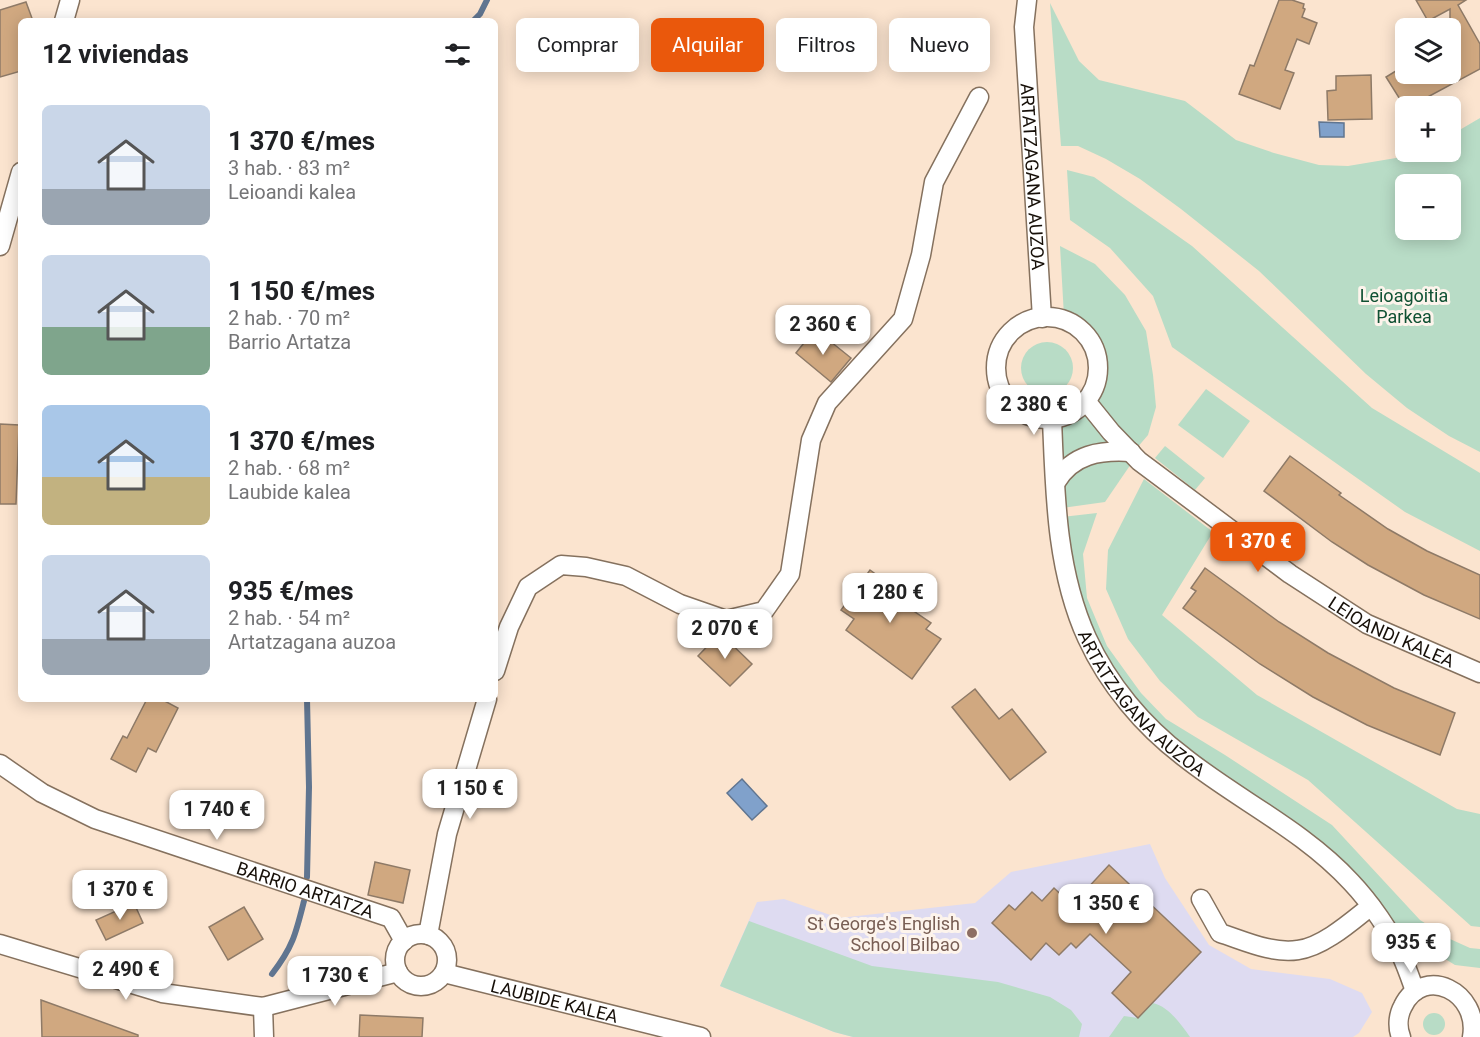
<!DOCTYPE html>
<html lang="es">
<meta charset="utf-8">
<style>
:root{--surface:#fff;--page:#f6f6f6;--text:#202124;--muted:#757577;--accent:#ea580c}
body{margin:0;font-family:Roboto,sans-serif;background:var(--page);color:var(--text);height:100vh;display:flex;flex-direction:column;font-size:22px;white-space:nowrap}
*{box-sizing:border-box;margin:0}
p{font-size:20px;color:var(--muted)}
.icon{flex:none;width:33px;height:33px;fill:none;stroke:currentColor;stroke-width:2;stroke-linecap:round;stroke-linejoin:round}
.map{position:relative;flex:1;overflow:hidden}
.panel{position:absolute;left:18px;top:18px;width:480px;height:684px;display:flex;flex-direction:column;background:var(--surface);border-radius:9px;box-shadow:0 3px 15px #0003}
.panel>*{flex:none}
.guide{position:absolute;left:516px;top:18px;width:570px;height:54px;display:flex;gap:12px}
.controls{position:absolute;left:1395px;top:18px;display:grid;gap:12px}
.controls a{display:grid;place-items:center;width:66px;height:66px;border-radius:9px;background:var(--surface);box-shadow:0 3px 15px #0003;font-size:30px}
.price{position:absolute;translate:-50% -51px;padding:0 14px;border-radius:12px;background:#fff;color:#222;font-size:20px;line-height:39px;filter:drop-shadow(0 2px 3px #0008)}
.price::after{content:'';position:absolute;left:50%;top:36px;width:18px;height:14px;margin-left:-9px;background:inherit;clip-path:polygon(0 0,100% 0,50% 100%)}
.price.on{background:var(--accent);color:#fff}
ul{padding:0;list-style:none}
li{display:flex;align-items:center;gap:18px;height:150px;padding:0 24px}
li span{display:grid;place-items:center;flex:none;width:168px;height:120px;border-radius:9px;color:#555}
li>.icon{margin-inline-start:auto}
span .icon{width:72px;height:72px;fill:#fffc;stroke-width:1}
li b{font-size:26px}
h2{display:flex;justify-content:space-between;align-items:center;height:72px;padding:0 24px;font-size:26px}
.tag{padding:0 21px;border-radius:9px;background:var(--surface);box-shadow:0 3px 15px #0003;font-size:21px;line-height:54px}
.tag.on{background:var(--accent);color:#fff}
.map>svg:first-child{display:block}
</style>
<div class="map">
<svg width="1480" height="1037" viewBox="0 0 1480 1037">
<rect width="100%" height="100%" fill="#fbe4cf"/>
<!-- education -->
<path fill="#dedbf1" d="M 1150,844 L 1165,878 L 1209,945 L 1251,969 L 1330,979 L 1362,993 L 1372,1012 L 1359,1033 L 1353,1037 L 853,1037 L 834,1032 L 720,986 L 757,902 L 784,899 L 839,918 L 975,903 L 1011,872 Z"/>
<!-- green -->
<g fill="#b8dcc6" fill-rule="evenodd">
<path d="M 1050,3 L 1079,61 L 1099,80 L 1185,101 L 1236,140 L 1274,153 L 1319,165 L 1348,166 L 1414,155 L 1420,152 L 1450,152 L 1451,135 L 1480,118 L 1480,452 L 1449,436 L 1407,408 L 1366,374 L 1259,271 L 1181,209 L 1140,179 L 1106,159 L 1078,146 L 1061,146 ZM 1450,184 L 1450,230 L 1406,230 L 1406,184 Z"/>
<path d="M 1067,170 L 1094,177 L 1192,246 L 1372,408 L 1480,473 L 1480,551 L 1405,512 L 1172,347 L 1153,296 L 1110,248 L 1070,220 Z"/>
<path d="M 1060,246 L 1095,264 L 1125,295 L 1146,331 L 1153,375 L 1156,407 L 1148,435 L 1136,449 L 1092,400 L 1102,380 L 1102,353 L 1087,329 L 1064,316 Z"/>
<circle cx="1047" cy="368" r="26"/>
<path d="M 1206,389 L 1250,421 L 1223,458 L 1178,425 Z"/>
<path d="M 1085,408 L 1120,447 L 1059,468 L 1056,423 L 1072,418 Z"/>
<path d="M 1165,446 L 1205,478 L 1195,490 L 1155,458 Z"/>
<path d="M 1100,456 L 1133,461 L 1105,502 L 1062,508 L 1060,483 Z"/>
<path d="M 1144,479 L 1213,532 L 1162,615 L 1257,695 L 1457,809 L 1480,814 L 1480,927 L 1471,926 L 1308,780 L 1198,717 L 1160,681 L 1128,639 L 1106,589 L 1108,550 Z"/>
<path d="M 1097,513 L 1083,554 L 1087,598 L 1107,646 L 1141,693 L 1166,719 L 1225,755 L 1332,825 L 1420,920 L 1450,939 L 1470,948 L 1480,949 L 1480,968 L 1455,965 L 1419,943 L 1406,951 L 1359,882 L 1188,753 L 1136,704 L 1102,658 L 1084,618 L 1062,517 Z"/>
<path d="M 749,921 L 872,966 L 998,982 L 1050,997 L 1071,1010 L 1082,1024 L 1079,1037 L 853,1037 L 834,1032 L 720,986 Z"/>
<path d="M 1153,1003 C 1169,1007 1180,1023 1190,1037 L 1109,1037 L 1124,1016 L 1138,1018 Z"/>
<circle cx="1434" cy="1024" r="11"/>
</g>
<!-- water -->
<g fill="#80a1cb" stroke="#607590" stroke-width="1.5">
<path d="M 1319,122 L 1344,123 L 1344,137 L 1320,137 Z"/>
<path d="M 742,779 L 767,806 L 752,820 L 727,793 Z"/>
</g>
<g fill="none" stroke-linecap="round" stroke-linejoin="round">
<!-- stream -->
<g stroke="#607590" stroke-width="6">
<path d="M 473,21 L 480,14 L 487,0"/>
<path d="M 307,877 L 309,787 L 307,699"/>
<path d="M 272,974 C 293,947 296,933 304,901"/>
</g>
</g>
<!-- building -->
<g fill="#d0a880" stroke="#8e7a67" stroke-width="1.5">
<path d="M 1279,0 L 1292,0 L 1304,4 L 1303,8 L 1305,9 L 1302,17 L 1317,23 L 1309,44 L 1297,39 L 1285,70 L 1294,73 L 1280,109 L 1239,94 L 1250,65 L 1254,66 Z"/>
<path d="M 1416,0 L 1466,0 L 1458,5 L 1480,44 L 1480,69 L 1411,106 L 1406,106 L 1406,109 L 1386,77 L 1404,66 L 1406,74 L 1450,74 L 1450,9 L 1428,21 Z"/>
<path d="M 26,2 L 33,21 L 21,21 L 21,71 L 0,77 L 0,10 Z"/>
<path d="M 1371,75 L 1372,119 L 1328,120 L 1327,91 L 1336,90 L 1336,76 Z"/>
<path d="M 815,329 L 851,358 L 831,382 L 796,353 Z"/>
<path d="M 0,424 L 19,425 L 16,504 L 0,504 Z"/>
<path d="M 1290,456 L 1341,493 L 1339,495 L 1388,529 L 1427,551 L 1480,575 L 1480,619 L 1424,595 L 1368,565 L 1332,542 L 1264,491 Z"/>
<path d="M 1205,568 L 1279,622 L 1328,653 L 1394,688 L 1455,713 L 1440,755 L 1367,725 L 1313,697 L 1260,664 L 1183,608 L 1196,591 L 1191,588 Z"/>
<path d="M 870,570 L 888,583 L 891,578 L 913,593 L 905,605 L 931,623 L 926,629 L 941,639 L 912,679 L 846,630 L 854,619 L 841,610 Z"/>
<path d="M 720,633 L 752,664 L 730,686 L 698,656 Z"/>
<path d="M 975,689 L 999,719 L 1012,709 L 1046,752 L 1010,780 L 952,707 Z"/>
<path d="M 147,699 L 161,699 L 178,708 L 156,752 L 148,748 L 136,772 L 111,759 L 123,736 L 127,738 Z"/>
<path d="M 375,862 L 410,870 L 403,903 L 368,895 Z"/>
<path d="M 1109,865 L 1201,952 L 1138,1018 L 1112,993 L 1131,972 L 1090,934 L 1076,948 L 1071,943 L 1059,955 L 1046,943 L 1031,960 L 992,923 L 1009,905 L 1015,910 L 1032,892 L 1042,901 L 1054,888 L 1072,905 Z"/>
<path d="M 134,903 L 143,923 L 106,940 L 96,920 Z"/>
<path d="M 244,907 L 263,939 L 228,960 L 209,927 Z"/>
<path d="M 41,1000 L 138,1035 L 138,1037 L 42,1037 Z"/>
<path d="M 360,1015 L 423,1018 L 422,1037 L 359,1037 Z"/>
</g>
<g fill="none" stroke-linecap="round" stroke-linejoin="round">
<!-- street casing -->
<g stroke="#85715e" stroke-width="21">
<g id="street">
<path id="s1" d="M 1027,0 L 1024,27 L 1042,318"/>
<path d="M 64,21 L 70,0"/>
<path d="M 0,246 L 21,172"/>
<circle cx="1047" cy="368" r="51"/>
<path id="s2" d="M 1086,401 L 1111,432 L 1139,461 L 1290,574 L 1367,624 L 1480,673"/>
<path id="s3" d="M 1052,419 C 1055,493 1056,570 1087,638 C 1108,684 1143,726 1184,757 C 1238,800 1303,830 1351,882 C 1370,902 1391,932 1402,957 C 1407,968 1411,980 1415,991"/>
<path d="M 1056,482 C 1073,454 1100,450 1131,452"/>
<path d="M 495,671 L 509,627 L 528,587 L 561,565 L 586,567 L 626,576 L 680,604 L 726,620 L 764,611 L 790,574 L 811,440 L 827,403 L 903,319 L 921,255 L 934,182 L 979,97"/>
<path id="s4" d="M 0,764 L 42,793 L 95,819 L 391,918 L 404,941"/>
<path d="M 1201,899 L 1220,933 C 1245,941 1272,954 1298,950 C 1323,947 1352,921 1371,906"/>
<circle cx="421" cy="960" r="26"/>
<path d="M 428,935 L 447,834 L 487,699"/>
<path d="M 0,944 L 162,993 L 263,1007 L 398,972"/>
<path id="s5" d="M 444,973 L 701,1037"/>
<path d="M 263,1007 L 264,1037"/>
<path d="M 1401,1037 C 1397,1027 1398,1015 1403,1006 C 1424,964 1480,992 1472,1037"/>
</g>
</g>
<!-- street -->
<use href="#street" stroke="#fff" stroke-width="18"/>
</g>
<!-- markers -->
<circle fill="#8d6e63" stroke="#fdf4ec" stroke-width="2" cx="972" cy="933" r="6"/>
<g text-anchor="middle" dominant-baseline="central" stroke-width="6" stroke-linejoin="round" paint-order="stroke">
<!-- street labels -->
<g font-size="18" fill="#160f08" stroke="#fdf4ec">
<text stroke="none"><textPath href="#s1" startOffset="177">ARTATZAGANA AUZOA</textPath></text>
<text stroke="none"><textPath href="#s2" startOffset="386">LEIOANDI KALEA</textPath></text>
<text stroke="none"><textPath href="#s3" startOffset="309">ARTATZAGANA AUZOA</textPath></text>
<text stroke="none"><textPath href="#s4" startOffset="332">BARRIO ARTATZA</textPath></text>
<text stroke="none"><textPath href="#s5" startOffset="114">LAUBIDE KALEA</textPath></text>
</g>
<!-- park labels -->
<g font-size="18" fill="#105133" stroke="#fdf4ec">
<text x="1404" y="295">Leioagoitia<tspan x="1404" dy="21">Parkea</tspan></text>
</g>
<!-- education labels -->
<g font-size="18" fill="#785e54" stroke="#fdf4ec" text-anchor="end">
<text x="960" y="923">St George's English<tspan x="960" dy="21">School Bilbao</tspan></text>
</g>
</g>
</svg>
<div class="controls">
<a><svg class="icon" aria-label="layers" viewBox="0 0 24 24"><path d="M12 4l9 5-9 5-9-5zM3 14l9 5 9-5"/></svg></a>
<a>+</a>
<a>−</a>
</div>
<b class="price" style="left:823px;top:356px">2 360 €</b>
<b class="price" style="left:1034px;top:436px">2 380 €</b>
<b class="price on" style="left:1258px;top:573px">1 370 €</b>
<b class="price" style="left:890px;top:624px">1 280 €</b>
<b class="price" style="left:725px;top:660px">2 070 €</b>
<b class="price" style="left:470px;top:820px">1 150 €</b>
<b class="price" style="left:217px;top:841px">1 740 €</b>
<b class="price" style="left:120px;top:921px">1 370 €</b>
<b class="price" style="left:1106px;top:935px">1 350 €</b>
<b class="price" style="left:1411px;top:974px">935 €</b>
<b class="price" style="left:126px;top:1001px">2 490 €</b>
<b class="price" style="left:335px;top:1007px">1 730 €</b>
<div class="guide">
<a class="tag">Comprar</a>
<a class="tag on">Alquilar</a>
<a class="tag">Filtros</a>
<a class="tag">Nuevo</a>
</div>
<section class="panel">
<h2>12 viviendas<svg class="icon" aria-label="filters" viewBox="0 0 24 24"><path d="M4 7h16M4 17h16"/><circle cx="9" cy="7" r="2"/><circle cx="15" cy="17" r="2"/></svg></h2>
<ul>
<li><span style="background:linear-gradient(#c9d6e8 70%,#9aa5b1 0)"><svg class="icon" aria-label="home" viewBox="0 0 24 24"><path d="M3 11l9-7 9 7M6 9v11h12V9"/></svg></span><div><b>1 370 €/mes</b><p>3 hab. · 83 m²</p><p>Leioandi kalea</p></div></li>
<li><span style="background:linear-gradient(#c9d6e8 60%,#7fa58c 0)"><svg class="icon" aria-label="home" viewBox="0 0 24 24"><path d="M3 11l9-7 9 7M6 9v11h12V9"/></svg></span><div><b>1 150 €/mes</b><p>2 hab. · 70 m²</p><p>Barrio Artatza</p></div></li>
<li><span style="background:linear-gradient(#a9c7e8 60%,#c2b280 0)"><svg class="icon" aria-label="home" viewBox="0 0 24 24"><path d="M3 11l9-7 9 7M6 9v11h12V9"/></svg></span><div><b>1 370 €/mes</b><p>2 hab. · 68 m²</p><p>Laubide kalea</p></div></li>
<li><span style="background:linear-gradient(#c9d6e8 70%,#9aa5b1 0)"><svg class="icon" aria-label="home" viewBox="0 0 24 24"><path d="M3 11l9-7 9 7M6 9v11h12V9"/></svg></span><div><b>935 €/mes</b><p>2 hab. · 54 m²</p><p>Artatzagana auzoa</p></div></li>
</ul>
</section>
</div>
